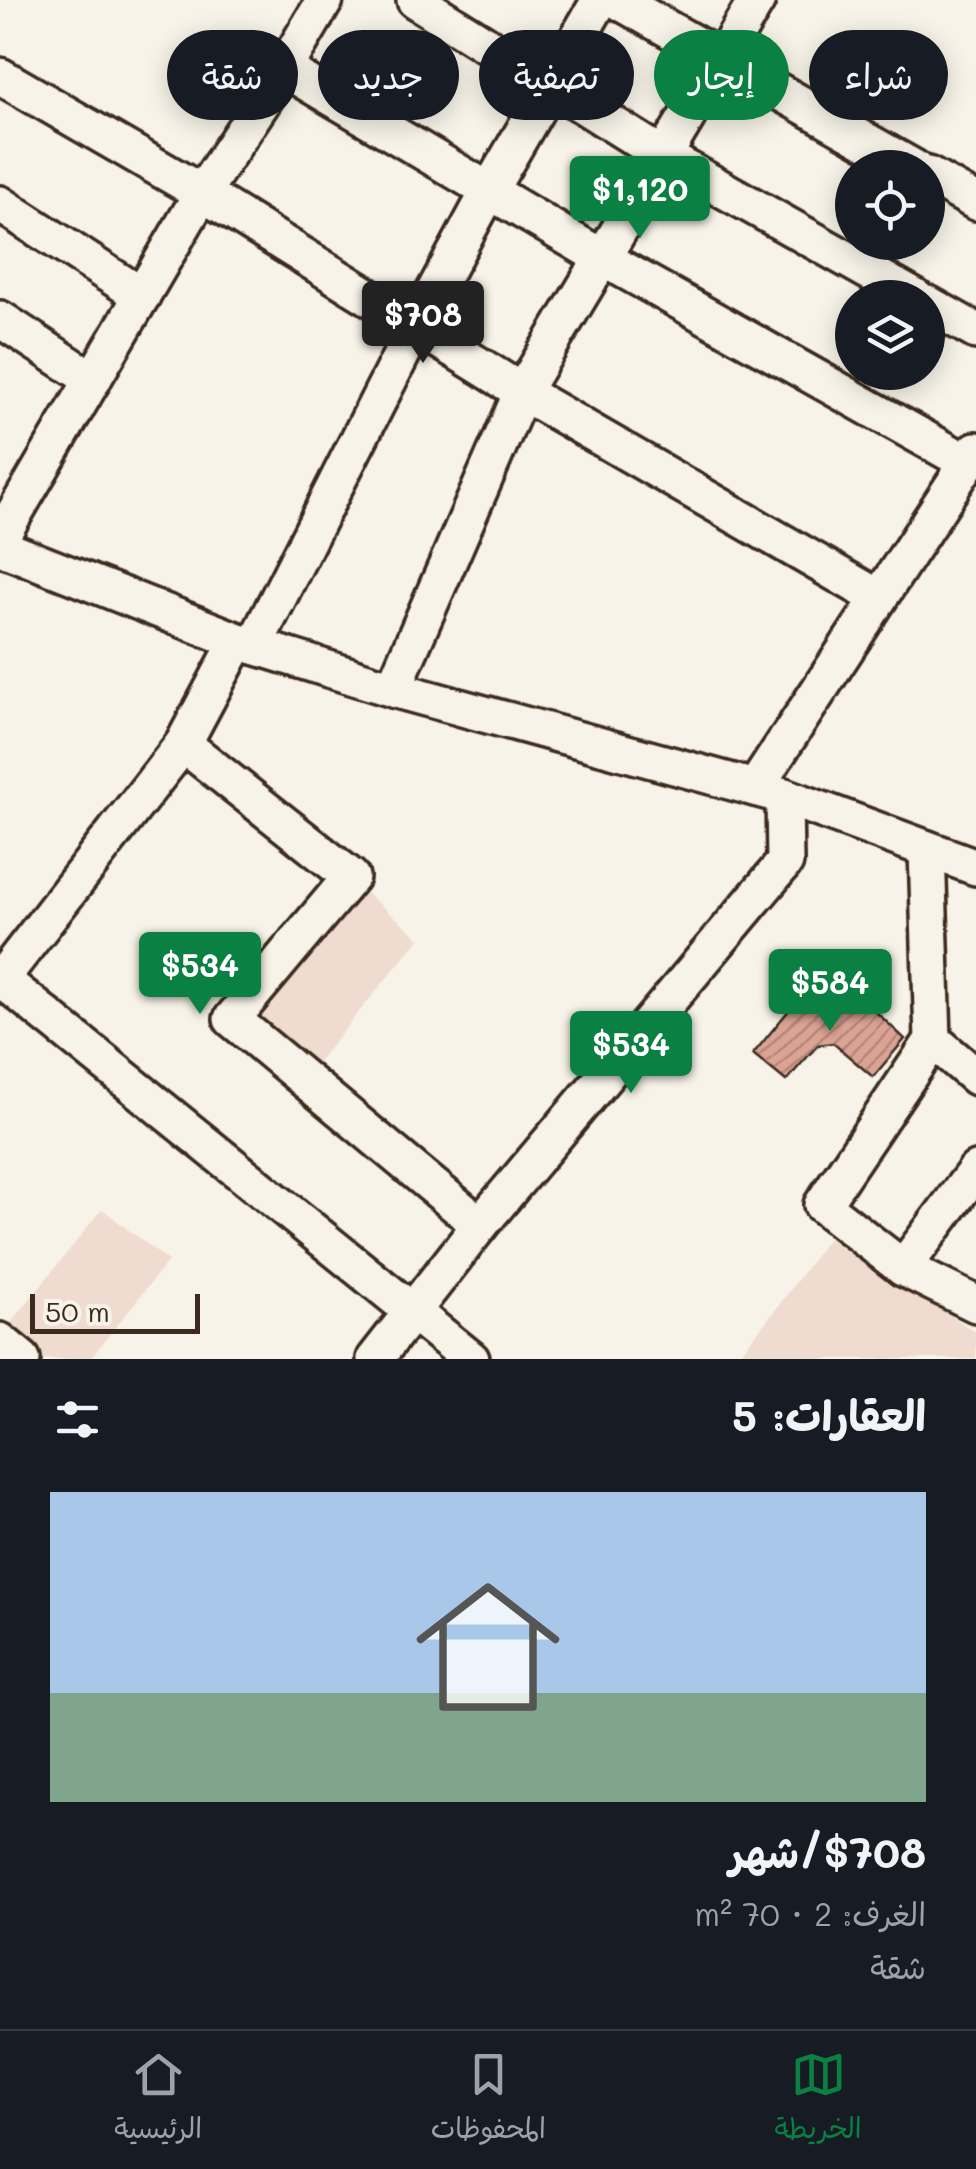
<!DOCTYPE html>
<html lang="ar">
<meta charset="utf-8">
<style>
:root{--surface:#171b24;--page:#242831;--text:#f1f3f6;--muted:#9ea1a6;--line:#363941;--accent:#0b8043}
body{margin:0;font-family:Mali,"Playpen Sans Arabic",sans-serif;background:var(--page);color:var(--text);direction:rtl;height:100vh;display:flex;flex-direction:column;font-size:38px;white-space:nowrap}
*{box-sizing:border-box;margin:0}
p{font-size:32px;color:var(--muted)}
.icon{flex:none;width:55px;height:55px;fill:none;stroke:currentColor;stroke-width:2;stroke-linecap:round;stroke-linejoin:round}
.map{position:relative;height:1359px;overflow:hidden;direction:ltr}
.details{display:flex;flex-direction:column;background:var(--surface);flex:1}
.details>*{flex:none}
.guide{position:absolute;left:30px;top:30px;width:918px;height:90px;direction:rtl;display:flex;gap:20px}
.fabs{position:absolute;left:835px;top:150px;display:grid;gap:20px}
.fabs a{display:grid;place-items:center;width:110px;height:110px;border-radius:50%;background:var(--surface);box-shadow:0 5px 25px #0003;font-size:50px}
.scale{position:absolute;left:30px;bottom:25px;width:170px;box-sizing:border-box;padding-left:10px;border:5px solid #3b2a1e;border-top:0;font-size:28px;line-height:35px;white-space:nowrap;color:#3b2a1e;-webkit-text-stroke:8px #f7f3e8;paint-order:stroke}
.price{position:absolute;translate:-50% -85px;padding:0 22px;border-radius:10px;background:var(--accent);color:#fff;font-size:32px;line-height:65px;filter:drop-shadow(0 2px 5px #0008)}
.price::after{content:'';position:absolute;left:50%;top:60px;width:30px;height:22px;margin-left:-15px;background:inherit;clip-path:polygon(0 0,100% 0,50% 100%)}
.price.active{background:#222;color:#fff}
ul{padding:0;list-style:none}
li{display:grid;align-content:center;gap:20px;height:530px;padding:0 50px}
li+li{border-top:2px solid var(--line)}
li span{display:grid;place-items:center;height:310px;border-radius:0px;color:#555}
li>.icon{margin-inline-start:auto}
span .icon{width:180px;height:180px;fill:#fffc;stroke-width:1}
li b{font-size:42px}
h2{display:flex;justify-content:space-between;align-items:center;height:120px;padding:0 50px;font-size:42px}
.chip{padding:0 35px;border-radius:45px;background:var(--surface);box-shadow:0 5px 25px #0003;font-size:35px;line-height:90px}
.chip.active{background:var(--accent);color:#fff}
.tabs{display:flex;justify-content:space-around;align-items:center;height:140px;border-top:2px solid var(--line);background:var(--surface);font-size:28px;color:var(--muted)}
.tabs a{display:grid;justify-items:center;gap:5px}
.tabs .active{color:var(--accent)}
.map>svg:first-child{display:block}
</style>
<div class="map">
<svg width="976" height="1359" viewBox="0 0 976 1359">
<defs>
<pattern id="building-hatch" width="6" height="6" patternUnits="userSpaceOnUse" patternTransform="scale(2.5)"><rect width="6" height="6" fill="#dba394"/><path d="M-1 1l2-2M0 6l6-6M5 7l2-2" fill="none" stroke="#b38578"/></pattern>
</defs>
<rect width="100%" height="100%" fill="#f7f3e8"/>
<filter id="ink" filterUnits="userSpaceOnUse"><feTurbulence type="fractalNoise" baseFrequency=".01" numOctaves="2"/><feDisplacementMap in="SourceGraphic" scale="20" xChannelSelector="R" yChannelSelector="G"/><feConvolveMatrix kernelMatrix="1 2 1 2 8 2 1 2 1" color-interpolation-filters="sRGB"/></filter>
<g filter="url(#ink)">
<!-- built -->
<g fill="#efdbcf">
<path d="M 362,890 L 420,938 L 311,1070 L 253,1022 Z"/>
<path d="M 102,1209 L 168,1261 L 90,1359 L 22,1359 L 0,1337 Z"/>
<path d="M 828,1238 L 976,1332 L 976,1359 L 735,1359 L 774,1312 Z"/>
</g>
<!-- building -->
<path fill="url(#building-hatch)" stroke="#3b2a1e" stroke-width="2.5" d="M 834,991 L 860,997 L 905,1039 L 873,1077 L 833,1043 L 818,1045 L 786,1081 L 753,1054 L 794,1004 L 814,993 Z"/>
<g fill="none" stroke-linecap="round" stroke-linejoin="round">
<!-- minor casing -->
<g stroke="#3b2a1e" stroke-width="42">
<g id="minor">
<path d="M 415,0 L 662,155 L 916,298"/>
<path d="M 617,0 L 914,168"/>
<path d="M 284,69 L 601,257 L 968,463"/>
<path d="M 0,76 L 202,193 L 522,392 L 879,598"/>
<path d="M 928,175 L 976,202"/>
<path d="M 0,204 L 142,296"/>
<path d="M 928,304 L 976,331"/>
<path d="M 0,319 L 93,380"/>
<path d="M 0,538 L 202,193 L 284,69 L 325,0"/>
<path d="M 0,547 L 238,641 L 393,689 L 784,796 L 976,867"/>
<path d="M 254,646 L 417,324 L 489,191 L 600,0"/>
<path d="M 393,689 L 522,392 L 757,0"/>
<path d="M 183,744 L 351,877 L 232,1019 L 480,1225"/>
<path d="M 755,788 L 976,450"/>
<path d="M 927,849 L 933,1040 L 822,1205 L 903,1268 L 976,1304"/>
<path d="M 0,978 L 471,1359"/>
<path d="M 0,980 L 183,744 L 238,641"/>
<path d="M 933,1040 L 976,1077"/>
<path d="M 903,1268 L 976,1170"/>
<path d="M 0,1341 L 22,1359"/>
<path d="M 375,1359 L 480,1225 L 785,862 L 784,796"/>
</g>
</g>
<!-- minor -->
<use href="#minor" stroke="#f7f3e8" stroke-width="35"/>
</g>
</g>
</svg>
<div class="fabs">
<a><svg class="icon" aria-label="locate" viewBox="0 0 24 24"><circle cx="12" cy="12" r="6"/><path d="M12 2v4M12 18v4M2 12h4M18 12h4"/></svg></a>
<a><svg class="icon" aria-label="layers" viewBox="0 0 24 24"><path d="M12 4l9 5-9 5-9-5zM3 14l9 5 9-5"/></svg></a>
</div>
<div class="scale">50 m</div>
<b class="price" style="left:640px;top:241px">$1,120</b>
<b class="price active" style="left:423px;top:366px">$708</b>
<b class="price" style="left:200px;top:1017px">$534</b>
<b class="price" style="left:830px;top:1034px">$584</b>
<b class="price" style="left:631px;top:1096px">$534</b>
<div class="guide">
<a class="chip">شراء</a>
<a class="chip active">إيجار</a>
<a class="chip">تصفية</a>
<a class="chip">جديد</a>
<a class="chip">شقة</a>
</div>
</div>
<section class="details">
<h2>العقارات: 5<svg class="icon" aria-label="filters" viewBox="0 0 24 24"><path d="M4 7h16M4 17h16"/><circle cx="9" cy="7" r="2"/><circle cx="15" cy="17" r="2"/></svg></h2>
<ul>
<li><span style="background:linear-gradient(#a9c7e8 65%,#7fa58c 0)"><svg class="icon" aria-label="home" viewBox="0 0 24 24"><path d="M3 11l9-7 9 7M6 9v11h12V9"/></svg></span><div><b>$708/شهر</b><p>الغرف: 2 · 70 m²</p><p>شقة</p></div></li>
</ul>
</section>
<nav class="tabs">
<a class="active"><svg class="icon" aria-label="map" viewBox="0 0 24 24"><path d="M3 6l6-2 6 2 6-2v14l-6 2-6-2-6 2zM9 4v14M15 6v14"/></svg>الخريطة</a>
<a><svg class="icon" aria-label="saved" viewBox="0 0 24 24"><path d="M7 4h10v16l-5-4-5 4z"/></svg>المحفوظات</a>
<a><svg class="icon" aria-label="home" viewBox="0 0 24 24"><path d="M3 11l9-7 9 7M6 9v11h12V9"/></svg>الرئيسية</a>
</nav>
